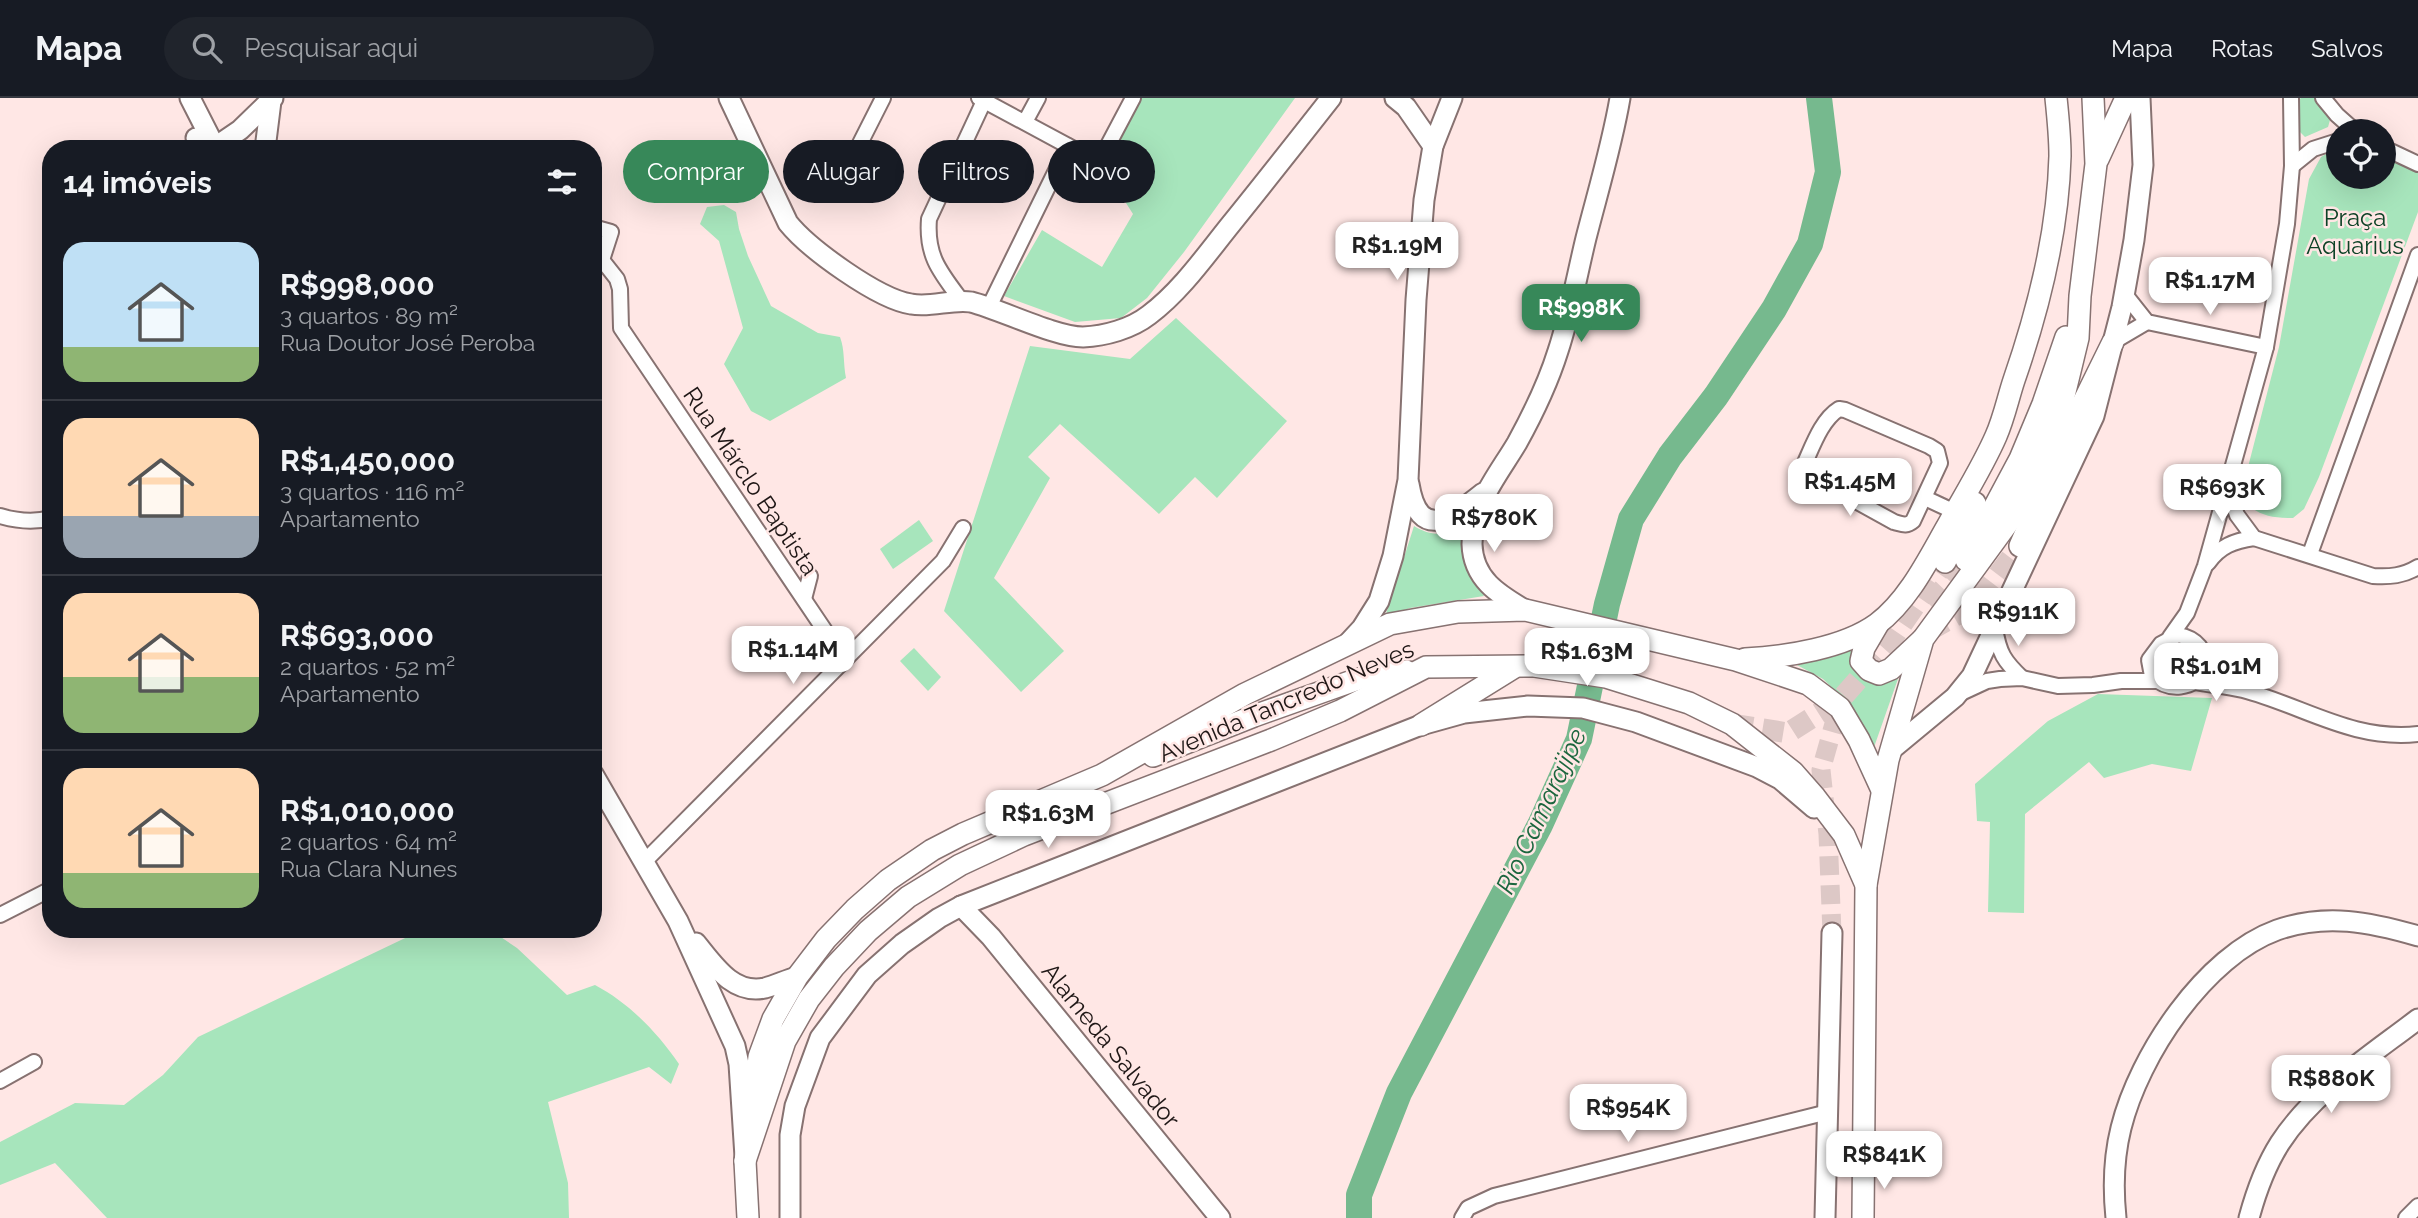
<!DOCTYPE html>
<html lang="pt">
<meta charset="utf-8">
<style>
:root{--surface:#171b24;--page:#20242c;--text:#f1f3f6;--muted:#9ea1a6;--line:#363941;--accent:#378859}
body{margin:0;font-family:Raleway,sans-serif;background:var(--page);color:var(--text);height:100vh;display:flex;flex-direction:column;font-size:26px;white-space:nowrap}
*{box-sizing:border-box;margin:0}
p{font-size:23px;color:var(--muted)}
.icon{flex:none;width:38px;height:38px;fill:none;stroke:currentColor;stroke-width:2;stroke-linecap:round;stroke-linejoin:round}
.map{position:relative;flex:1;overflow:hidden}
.panel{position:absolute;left:42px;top:42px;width:560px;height:798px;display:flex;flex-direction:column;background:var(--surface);border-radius:28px;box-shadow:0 7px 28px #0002}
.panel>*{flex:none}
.banner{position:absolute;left:623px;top:42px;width:665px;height:63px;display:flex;gap:14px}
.controls{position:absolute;left:2326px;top:21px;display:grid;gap:14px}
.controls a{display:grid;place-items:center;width:70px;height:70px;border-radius:50%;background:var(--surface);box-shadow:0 7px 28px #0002;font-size:35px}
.price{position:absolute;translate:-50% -60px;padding:0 16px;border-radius:14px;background:#fff;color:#222;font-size:23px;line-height:46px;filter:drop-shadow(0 2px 4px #0008)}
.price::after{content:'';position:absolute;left:50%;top:42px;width:21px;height:16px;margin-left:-10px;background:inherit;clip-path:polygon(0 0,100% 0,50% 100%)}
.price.selected{background:var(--accent);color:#fff}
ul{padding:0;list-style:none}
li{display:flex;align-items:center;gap:21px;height:175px;padding:0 21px}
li+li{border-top:2px solid var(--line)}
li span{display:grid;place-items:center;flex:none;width:196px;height:140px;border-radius:21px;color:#555}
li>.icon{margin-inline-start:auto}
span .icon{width:84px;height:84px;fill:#fffc;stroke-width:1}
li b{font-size:30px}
h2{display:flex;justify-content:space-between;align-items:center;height:84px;padding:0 21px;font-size:30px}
.tag{padding:0 24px;border-radius:32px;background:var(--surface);box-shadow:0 7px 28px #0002;font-size:24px;line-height:63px}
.tag.selected{background:var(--accent);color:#fff}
header{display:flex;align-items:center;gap:42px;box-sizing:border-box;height:98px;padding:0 35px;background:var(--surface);border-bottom:2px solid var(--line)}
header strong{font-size:33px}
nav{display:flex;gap:38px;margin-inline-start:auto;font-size:24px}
.search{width:490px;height:63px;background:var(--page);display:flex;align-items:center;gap:18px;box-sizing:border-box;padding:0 24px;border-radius:38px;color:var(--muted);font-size:26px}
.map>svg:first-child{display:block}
</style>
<header>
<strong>Mapa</strong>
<div class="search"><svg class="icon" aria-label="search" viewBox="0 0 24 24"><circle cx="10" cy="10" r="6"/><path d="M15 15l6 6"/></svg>Pesquisar aqui</div>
<nav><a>Mapa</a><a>Rotas</a><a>Salvos</a></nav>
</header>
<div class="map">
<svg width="2418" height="1120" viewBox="0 0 2418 1120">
<rect width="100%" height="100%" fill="#ffe7e5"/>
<!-- green -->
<g fill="#a7e5bc">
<path d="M 1135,0 L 1295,0 L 1184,154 L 1147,200 L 1121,220 L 1075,224 L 1004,198 L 1042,132 L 1102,169 L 1133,116 L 1105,72 Z"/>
<path d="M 2301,0 L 2316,0 L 2330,22 L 2328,29 L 2305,39 L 2297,31 L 2296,4 Z"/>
<path d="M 2338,49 L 2338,79 L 2384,79 L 2384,57 L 2418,73 L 2418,114 L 2319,379 L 2304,411 L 2293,420 C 2269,420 2257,417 2240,400 L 2279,249 L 2309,81 L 2321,59 Z"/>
<path d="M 724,107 L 736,114 L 739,131 L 748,158 L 771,208 L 818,235 L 840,239 C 845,252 843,265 846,280 L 770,323 L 751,313 L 724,266 L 743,230 L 719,143 L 700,126 L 707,109 Z"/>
<path d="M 1176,220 L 1287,323 L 1217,400 L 1195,379 L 1159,416 L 1060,326 L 1028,359 L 1050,380 L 994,480 L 1064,553 L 1021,594 L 944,513 L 1030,248 L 1130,261 Z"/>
<path d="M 919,422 L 933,443 L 893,471 L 880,451 Z"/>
<path d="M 1414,428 C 1432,439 1444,437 1463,430 C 1465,458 1470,474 1484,498 L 1410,510 L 1385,519 Z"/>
<path d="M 914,550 L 941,579 L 928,593 L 900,563 Z"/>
<path d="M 1850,550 L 1859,578 L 1879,584 L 1899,578 L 1873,652 L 1853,610 L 1823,581 L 1797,567 L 1825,561 Z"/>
<path d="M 2098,596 L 2212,600 L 2191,673 L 2152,666 L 2104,680 L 2089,664 L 2025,716 L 2024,815 L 1988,814 L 1990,724 L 1977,723 L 1975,686 L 2048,623 Z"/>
<path d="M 424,831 L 489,831 L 517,850 L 567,897 L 595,887 C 629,905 657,934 679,966 L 671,986 L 649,969 L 548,1004 L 568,1085 L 569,1120 L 107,1120 L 55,1065 L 0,1087 L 0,1044 L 75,1005 L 124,1007 L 163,977 L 198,939 Z"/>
</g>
<!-- water -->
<path fill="#76b98e" stroke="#5c886a" stroke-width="2" d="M 2182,162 L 2191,164 C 2190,176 2181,182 2179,194 L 2176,194 L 2176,178 Z"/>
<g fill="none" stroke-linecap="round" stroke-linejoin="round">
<!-- river -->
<path stroke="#76b98e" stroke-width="26" d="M 1359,1120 L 1359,1097 L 1399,995 L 1540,727 L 1579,641 L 1607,506 L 1631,421 L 1670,358 L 1716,298 L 1774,211 L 1810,146 L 1828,74 L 1819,0"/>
<!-- secondary-tunnel -->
<path stroke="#ddc8c6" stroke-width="19" stroke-dasharray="19 10" stroke-linecap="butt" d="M 1832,835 L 1828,736 L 1821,672 L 1841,601"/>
<!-- primary-tunnel -->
<g stroke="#ddc8c6" stroke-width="21" stroke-dasharray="21 10" stroke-linecap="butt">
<path d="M 1929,506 L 1960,473"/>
<path d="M 1927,534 L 1976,506 L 2020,448"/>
<path d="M 1732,626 L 1788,635 L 1841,601 L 1886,550 L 1945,464"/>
</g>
<!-- street casing -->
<g stroke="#877271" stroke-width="18">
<g id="street">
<path d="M 979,0 L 1085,57 C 1095,59 1099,59 1106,51 L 1133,0"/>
<path d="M 2323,0 L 2337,17 L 2355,33"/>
<path d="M 1025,24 L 1038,0"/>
<path d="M 2384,50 L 2418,66"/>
<path d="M 2292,68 L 2313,51 L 2338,43"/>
<path d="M 842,81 L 883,0"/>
<path d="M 593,129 L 611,134 L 602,162"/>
<path d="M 593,161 L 602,162 L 617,181 L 620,191 L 621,230 L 844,561"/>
<path d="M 2124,195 L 2147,224 L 2266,249"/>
<path d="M 961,202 C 940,174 926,158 929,121 L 984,3"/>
<path d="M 989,209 L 1068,48"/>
<path d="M 2113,244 L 2147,224"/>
<path d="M 1839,311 L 1845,312 L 1929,348 L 1937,353 L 1940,365 L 1913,423 C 1906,429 1902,426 1894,424 L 1814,380 L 1804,372 L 1803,369 C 1812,350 1821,322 1839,311 Z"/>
<path d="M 2228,391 L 2237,417 L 2254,440 L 2373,478 C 2390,479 2403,478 2418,469"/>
<path d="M 1925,400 L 1955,414"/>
<path d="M 0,418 C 17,423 33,425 51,420"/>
<path d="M 2310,456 L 2418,157"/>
<path d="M 2208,465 C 2220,448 2234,443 2254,440"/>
<path d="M 804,501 L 810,478"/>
<path d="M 1995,530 C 1999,555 2004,563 2022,580"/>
<path d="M 2178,537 C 2196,540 2208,553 2205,572 C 2194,592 2168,594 2152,578 L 2149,562 L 2161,546 Z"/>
<path d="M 2170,539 L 2187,515 L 2205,468 L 2266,249 L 2287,126 L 2292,68 L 2291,0"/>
<path d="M 2206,564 L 2239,589"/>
<path d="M 2195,584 C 2211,587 2227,588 2243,592 C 2304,608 2352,643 2418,636"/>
<path d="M 1959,596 L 1987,583 L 2000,581 L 2022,580 L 2058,588 L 2093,587 L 2121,583 L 2157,583"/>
<path d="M 644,764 L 943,463 L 963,430"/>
<path d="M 0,817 L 51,791"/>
<path d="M 0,983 L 34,964"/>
<path d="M 1462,1120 L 1468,1110 L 1494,1098 L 1828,1014"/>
<path d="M 2406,1120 L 2418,1108"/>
</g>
</g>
<!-- secondary casing -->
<g stroke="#877271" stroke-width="23">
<g id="secondary">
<path d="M 190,0 L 216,51"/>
<path d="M 729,0 L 788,125 C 809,151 878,201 911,206 C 931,210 951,201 971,204 C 1002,212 1055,239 1083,239 C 1105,238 1131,231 1149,217 C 1181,193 1206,157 1231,126 C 1265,84 1298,42 1331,0"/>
<path d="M 1395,0 L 1406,9 L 1433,48"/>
<path d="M 196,40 L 200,44 L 215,49 L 240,32 L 273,0"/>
<path d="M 265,51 L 271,3"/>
<path d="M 1409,386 C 1419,446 1453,419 1483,395"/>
<path d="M 1525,512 C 1498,496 1473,481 1472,446 C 1472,407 1498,377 1517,345 C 1533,316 1548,285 1558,253 C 1570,217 1577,177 1586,140 C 1598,93 1612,47 1620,0"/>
<path d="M 1349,544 L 1362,530 L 1379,503 L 1393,458 L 1408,382 L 1416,202 L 1424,102 L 1433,48 L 1452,0"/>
<path d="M 1891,652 L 1955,599 L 1972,578 L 2094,318 L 2122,209 L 2134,142 L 2143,67 L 2140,0"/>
<path d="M 593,676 L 678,823 L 735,948 L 739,966 L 745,1059"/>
<path d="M 961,808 L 991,839 L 1220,1120"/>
<path d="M 696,845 C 714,867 733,897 765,890 C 776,887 786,882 797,879"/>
<path d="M 790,1120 L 790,1037 L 795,1008 L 820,940 L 867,877 L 902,846 L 939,820 L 961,808 L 1421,627 L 1464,615 L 1528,608 L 1583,610 L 1636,624 L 1757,669 L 1780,681 L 1814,710"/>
<path d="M 1825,1120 L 1832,835"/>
<path d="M 2116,1120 C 2113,1091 2114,1058 2121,1030 C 2139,957 2205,858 2277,832 C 2326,815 2370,824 2418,838"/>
<path d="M 2249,1120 C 2256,1094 2266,1067 2280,1045 C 2313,994 2371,957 2418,921"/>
</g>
</g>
<!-- primary casing -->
<g stroke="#877271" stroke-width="24">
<g id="primary">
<path d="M 2098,61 L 2126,0"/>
<path d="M 2020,448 L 2079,313 L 2113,244"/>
<path d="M 1966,462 L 2020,361 L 2043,306 L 2066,239"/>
<path d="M 1945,464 L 1975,405"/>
<path d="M 1878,526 L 1864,550 L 1861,563 L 1869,572 L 1879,576 L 1891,571 L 1922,542"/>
<path d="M 1745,561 C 1786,559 1844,550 1877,526 C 1909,502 1929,460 1948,427 C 1964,398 1983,368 1996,338 C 2004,320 2008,300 2014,282 C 2039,210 2058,135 2060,58 C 2060,39 2058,19 2056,0"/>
<path d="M 1421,627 L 1513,570"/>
<path d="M 1153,658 L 1254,618 L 1358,581 L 1406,573"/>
<path d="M 1866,787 L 1888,662 L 1923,541 L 2010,422 L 2063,302 L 2078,240 L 2080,198 L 2096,66 L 2093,0"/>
<path d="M 753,1007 L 759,959 L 773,921 L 797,879 L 826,841 L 855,811 L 888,782 L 932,752 L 963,736 L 1102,677 L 1245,596 L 1390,526 L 1458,514 L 1525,512 L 1736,562 L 1808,586 L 1840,610 L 1859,642 L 1881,690"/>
<path d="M 747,1050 L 745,1063 L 748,1120"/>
<path d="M 745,1063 L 785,943 L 809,901 L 834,869 L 868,833 L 908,799 L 960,767 L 1024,737 L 1271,642 L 1340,613 L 1426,569 L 1534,568 L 1606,579 L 1689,605 L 1732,626 L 1793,674 L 1815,699 L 1844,737 L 1866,787 L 1863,1120"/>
</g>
</g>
<!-- street -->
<use href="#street" stroke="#fff" stroke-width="14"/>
<!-- secondary -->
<use href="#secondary" stroke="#fff" stroke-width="19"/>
<!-- primary -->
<use href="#primary" stroke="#fff" stroke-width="21"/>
</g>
<g text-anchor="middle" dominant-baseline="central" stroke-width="5" stroke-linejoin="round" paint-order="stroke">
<!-- park labels -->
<g font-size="24" fill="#0d4226" stroke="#ffe7e5">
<text x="2355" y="119">Praça<tspan x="2355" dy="28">Aquarius</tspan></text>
</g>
<!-- street labels -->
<g font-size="24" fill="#1f1716" stroke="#ffe7e5">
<text transform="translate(751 383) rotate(56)">Rua Márclo Baptista</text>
<text transform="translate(1286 603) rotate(-23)">Avenida Tancredo Neves</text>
<text transform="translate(1111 947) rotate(51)">Alameda Salvador</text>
</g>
<!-- water labels -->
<g font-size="26" font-style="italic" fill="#1c663e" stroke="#ffe7e5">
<text transform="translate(1541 713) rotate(-65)">Rio Camarajipe</text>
</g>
</g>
</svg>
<div class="controls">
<a><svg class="icon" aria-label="locate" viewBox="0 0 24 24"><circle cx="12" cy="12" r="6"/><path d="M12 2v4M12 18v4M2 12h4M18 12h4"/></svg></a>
</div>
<b class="price" style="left:1397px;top:184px">R$1.19M</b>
<b class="price" style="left:2210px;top:219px">R$1.17M</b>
<b class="price selected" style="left:1581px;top:246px">R$998K</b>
<b class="price" style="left:1850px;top:420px">R$1.45M</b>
<b class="price" style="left:2222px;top:426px">R$693K</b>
<b class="price" style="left:1494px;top:456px">R$780K</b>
<b class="price" style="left:2018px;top:550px">R$911K</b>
<b class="price" style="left:793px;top:588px">R$1.14M</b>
<b class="price" style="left:1587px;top:590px">R$1.63M</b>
<b class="price" style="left:2216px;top:605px">R$1.01M</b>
<b class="price" style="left:1048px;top:752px">R$1.63M</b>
<b class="price" style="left:2331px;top:1017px">R$880K</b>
<b class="price" style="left:1628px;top:1046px">R$954K</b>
<b class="price" style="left:1884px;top:1093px">R$841K</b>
<div class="banner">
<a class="tag selected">Comprar</a>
<a class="tag">Alugar</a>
<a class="tag">Filtros</a>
<a class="tag">Novo</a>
</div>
<section class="panel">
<h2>14 imóveis<svg class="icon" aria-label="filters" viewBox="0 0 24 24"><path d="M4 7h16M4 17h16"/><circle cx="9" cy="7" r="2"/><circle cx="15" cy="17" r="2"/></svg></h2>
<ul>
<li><span style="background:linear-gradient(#bfe0f5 75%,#8fb573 0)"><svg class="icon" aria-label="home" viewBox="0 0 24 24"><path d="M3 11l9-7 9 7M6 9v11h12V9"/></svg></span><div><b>R$998,000</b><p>3 quartos · 89 m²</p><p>Rua Doutor José Peroba</p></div></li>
<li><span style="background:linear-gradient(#ffd9b3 70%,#9aa5b1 0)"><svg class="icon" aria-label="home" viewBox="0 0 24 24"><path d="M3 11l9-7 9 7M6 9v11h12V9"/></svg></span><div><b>R$1,450,000</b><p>3 quartos · 116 m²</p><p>Apartamento</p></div></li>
<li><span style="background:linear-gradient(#ffd9b3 60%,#8fb573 0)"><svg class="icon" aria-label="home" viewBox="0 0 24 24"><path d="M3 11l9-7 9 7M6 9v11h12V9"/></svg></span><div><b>R$693,000</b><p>2 quartos · 52 m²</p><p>Apartamento</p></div></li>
<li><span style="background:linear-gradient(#ffd9b3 75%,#8fb573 0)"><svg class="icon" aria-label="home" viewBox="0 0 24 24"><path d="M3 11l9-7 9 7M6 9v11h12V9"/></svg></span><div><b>R$1,010,000</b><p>2 quartos · 64 m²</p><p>Rua Clara Nunes</p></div></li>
</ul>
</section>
</div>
